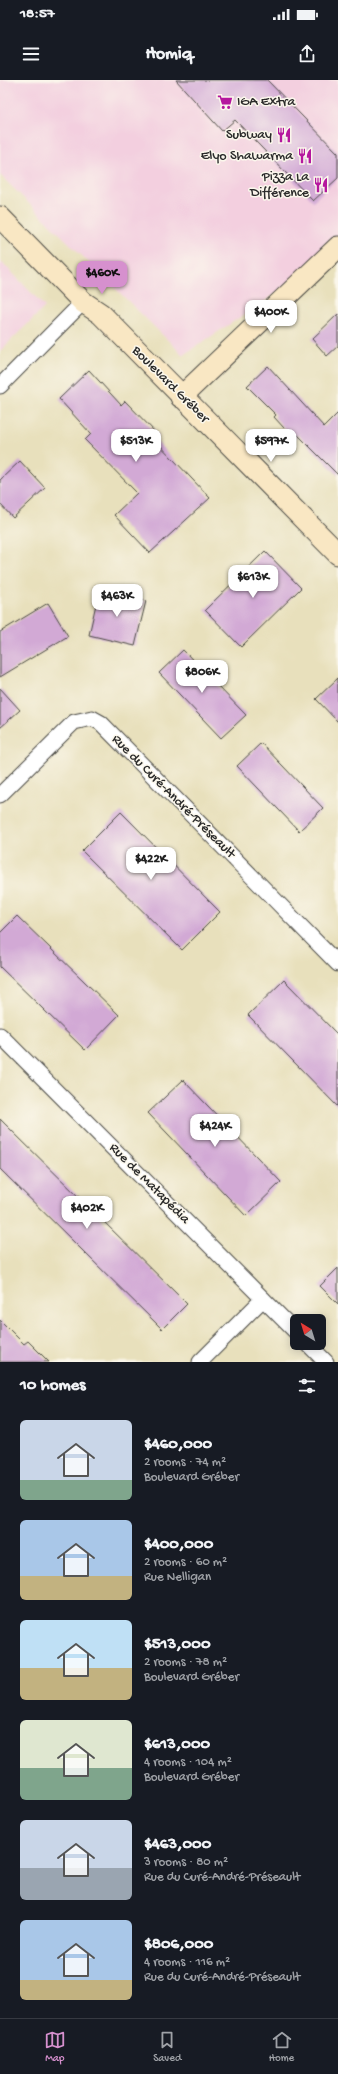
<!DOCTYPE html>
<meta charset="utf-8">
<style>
:root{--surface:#171b24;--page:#20242c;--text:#f1f3f6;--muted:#9ea1a6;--line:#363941;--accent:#d690ce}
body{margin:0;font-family:"Gochi Hand",sans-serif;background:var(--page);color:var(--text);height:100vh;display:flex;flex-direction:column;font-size:15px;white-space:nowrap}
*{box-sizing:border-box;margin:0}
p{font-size:13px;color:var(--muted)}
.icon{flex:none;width:22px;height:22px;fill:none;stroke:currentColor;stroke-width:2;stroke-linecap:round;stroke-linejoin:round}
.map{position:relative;height:1282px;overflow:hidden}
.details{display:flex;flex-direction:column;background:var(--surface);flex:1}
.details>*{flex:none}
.needle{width:26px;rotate:322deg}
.controls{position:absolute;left:290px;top:1234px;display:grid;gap:8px}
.controls a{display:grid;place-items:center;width:36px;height:36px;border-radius:6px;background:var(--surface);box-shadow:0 2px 10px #0003;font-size:20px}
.price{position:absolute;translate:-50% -34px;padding:0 9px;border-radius:8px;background:#fff;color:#222;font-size:13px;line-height:26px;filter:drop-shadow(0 1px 2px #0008)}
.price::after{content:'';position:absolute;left:50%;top:24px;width:12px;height:9px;margin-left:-6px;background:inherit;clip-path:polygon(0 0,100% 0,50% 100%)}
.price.active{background:var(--accent);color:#111}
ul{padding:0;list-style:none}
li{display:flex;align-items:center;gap:12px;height:100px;padding:0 20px}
li span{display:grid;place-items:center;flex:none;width:112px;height:80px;border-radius:6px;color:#555}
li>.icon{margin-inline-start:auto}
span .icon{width:48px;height:48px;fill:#fffc;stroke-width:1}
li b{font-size:17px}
h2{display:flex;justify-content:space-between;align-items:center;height:48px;padding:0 20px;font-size:17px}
.status{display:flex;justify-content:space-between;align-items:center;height:28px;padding:0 20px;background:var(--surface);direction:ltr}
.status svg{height:11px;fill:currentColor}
header{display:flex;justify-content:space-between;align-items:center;height:52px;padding:0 20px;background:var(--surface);font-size:18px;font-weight:700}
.tabs{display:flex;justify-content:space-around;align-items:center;height:56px;border-top:1px solid var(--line);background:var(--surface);font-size:11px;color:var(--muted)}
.tabs a{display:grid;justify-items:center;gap:2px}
.tabs .active{color:var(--accent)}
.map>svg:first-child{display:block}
</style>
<div class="status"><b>18:57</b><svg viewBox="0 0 49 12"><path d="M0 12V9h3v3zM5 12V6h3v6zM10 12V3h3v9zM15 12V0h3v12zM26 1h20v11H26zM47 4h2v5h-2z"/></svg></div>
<header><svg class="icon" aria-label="menu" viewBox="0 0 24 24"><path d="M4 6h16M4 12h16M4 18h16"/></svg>Homiq<svg class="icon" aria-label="share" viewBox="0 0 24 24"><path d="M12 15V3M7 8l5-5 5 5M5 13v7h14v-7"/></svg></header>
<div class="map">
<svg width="338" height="1282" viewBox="0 0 338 1282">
<rect width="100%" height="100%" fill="#fbf7ec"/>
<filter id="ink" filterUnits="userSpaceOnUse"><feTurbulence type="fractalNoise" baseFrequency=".025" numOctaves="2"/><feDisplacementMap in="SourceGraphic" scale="8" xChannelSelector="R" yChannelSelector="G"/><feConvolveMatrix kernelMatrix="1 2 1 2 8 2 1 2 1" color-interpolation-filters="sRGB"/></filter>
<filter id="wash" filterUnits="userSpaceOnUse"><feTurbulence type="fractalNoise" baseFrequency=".012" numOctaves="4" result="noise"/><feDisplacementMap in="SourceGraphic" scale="16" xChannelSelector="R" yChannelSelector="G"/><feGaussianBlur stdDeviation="0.9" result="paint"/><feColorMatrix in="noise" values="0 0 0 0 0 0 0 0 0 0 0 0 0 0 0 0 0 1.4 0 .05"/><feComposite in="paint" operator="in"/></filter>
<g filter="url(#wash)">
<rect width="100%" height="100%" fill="#e8e0bc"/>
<!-- built -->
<g fill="#f3cfdf">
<path d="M 0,0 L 338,0 L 338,167 L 318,186 L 183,275 L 0,95 Z"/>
<path d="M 0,180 L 45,227 L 0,271 Z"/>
</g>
<g id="blocks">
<!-- building -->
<g fill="#d2a9d5">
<path d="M 176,0 L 267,0 L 338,73 L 338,98 L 313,121 L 235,40 L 222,51 Z"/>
<path d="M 338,234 L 338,266 L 327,276 L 312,259 Z"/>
<path d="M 268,286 L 324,347 L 338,333 L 338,395 L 298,355 L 294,359 L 274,337 L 276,335 L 247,306 Z"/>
<path d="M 89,290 L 121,325 L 125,321 L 159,356 L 155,360 L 210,418 L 150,473 L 114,435 L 137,413 L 85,360 L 91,354 L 59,319 Z"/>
<path d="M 20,381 L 45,408 L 13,438 L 0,424 L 0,400 Z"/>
<path d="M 265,471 L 301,508 L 241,567 L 205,530 Z"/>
<path d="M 99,511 L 146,521 L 135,566 L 89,555 Z"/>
<path d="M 48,523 L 68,556 L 0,597 L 0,552 Z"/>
<path d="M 183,570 L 246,635 L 221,658 L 159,593 Z"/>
<path d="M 338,598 L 338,642 L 316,619 Z"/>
<path d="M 0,608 L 20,630 L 0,648 Z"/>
<path d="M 261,663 L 323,728 L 299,751 L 237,686 Z"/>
<path d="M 121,732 L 220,832 L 182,870 L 82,771 Z"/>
<path d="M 17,836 L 119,935 L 85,970 L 0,887 L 0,853 Z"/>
<path d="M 284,900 L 338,955 L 338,1027 L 248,935 Z"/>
<path d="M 183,1000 L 281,1102 L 246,1136 L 148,1033 Z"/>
<path d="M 0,1039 L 187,1224 L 162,1249 L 0,1089 Z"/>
<path d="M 338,1188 L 338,1224 L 320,1206 Z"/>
<path d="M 0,1240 L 24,1264 L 28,1261 L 49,1282 L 0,1282 Z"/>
</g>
</g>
</g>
<g filter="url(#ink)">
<use href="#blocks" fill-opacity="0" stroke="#474641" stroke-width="1"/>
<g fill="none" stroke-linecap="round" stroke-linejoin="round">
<!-- street casing -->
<g stroke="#474641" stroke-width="17">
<g id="street">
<path d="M 0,306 L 83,222"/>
<path d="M 0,715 L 74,642 L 92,638 L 101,643 L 338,884"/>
<path d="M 0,955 L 297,1253"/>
<path d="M 307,1263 L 326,1282"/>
<path d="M 200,1282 L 263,1219"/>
</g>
</g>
<!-- secondary casing -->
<g stroke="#474641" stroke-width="23">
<g id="secondary">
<path d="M 0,137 L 83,222 L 101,234 L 338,474"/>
<path d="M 181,317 L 338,167"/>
</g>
</g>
<!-- street -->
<use href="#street" stroke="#fff" stroke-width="15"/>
<!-- secondary -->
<use href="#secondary" stroke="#f9e7c3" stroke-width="21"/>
</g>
</g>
<!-- icons -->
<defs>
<g id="supermarket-bare" transform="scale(1.2)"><path d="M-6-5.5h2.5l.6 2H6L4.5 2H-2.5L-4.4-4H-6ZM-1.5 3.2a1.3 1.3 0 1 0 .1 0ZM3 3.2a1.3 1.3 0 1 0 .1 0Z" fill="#b5179e" stroke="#fbf7ec" stroke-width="2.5" paint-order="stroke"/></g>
<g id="restaurant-bare" transform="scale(1.2)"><path d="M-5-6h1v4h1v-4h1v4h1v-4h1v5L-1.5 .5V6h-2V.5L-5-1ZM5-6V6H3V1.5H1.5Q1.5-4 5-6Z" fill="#b5179e" stroke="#fbf7ec" stroke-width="2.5" paint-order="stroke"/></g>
</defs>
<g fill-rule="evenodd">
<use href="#supermarket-bare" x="225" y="22"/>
<use href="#restaurant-bare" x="284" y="55"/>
<use href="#restaurant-bare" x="305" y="76"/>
<use href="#restaurant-bare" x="321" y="105"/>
</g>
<g text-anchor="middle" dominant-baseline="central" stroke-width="3" stroke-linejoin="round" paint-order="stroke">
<!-- poi labels -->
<g font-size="14" fill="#2b2b2b" stroke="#fbf7ec" text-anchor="end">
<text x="237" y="22" text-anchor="start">IGA Extra</text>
<text x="272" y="55">Subway</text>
<text x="293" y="76">Elyo Shawarma</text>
<text x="309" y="97">Pizza La<tspan x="309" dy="16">Différence</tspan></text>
</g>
<!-- street labels -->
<g font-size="14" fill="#2b2b2b" stroke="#fbf7ec">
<text transform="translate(170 305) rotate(45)">Boulevard Gréber</text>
<text transform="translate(173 717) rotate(45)">Rue du Curé-André-Préseault</text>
<text transform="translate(149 1104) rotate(45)">Rue de Matapédia</text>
</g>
</g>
</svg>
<div class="controls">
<a><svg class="needle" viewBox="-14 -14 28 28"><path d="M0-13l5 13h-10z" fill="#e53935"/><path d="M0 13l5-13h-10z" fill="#9ea1a6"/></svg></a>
</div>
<b class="price active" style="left:102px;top:215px">$460K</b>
<b class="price" style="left:271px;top:254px">$400K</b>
<b class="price" style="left:136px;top:383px">$513K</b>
<b class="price" style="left:271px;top:383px">$597K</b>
<b class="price" style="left:253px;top:519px">$613K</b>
<b class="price" style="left:117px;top:538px">$463K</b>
<b class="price" style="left:202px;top:614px">$806K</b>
<b class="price" style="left:151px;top:801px">$422K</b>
<b class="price" style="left:215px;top:1068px">$424K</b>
<b class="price" style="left:87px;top:1150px">$402K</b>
</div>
<section class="details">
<h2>10 homes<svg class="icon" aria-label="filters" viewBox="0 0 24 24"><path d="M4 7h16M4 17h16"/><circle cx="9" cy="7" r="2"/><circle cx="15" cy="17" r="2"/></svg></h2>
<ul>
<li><span style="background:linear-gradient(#c9d6e8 75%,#7fa58c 0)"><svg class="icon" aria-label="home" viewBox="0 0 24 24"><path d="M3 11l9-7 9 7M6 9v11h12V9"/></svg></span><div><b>$460,000</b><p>2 rooms · 74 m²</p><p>Boulevard Gréber</p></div></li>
<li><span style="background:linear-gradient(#a9c7e8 70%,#c2b280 0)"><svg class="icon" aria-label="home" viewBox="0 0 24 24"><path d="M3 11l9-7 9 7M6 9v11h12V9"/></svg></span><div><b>$400,000</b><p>2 rooms · 60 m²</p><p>Rue Nelligan</p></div></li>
<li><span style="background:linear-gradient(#bfe0f5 60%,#c2b280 0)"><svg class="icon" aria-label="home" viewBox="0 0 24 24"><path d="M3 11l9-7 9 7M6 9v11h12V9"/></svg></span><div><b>$513,000</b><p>2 rooms · 78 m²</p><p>Boulevard Gréber</p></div></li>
<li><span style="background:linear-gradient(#dfe7d0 60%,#7fa58c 0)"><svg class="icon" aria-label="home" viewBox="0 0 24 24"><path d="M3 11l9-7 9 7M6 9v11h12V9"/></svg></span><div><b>$613,000</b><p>4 rooms · 104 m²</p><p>Boulevard Gréber</p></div></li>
<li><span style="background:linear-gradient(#c9d6e8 60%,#9aa5b1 0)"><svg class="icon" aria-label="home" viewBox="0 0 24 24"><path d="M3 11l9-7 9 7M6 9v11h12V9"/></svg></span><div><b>$463,000</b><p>3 rooms · 80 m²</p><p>Rue du Curé-André-Préseault</p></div></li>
<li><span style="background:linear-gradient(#a9c7e8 75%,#c2b280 0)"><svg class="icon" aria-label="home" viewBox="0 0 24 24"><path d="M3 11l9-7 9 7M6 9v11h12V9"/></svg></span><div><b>$806,000</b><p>4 rooms · 116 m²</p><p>Rue du Curé-André-Préseault</p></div></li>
</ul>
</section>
<nav class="tabs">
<a class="active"><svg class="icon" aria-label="map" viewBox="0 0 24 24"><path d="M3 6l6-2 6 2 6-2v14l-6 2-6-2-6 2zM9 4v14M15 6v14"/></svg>Map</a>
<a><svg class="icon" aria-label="saved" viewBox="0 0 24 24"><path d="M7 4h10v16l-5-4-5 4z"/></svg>Saved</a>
<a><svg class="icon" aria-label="home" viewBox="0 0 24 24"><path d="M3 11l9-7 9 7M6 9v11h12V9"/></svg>Home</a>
</nav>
